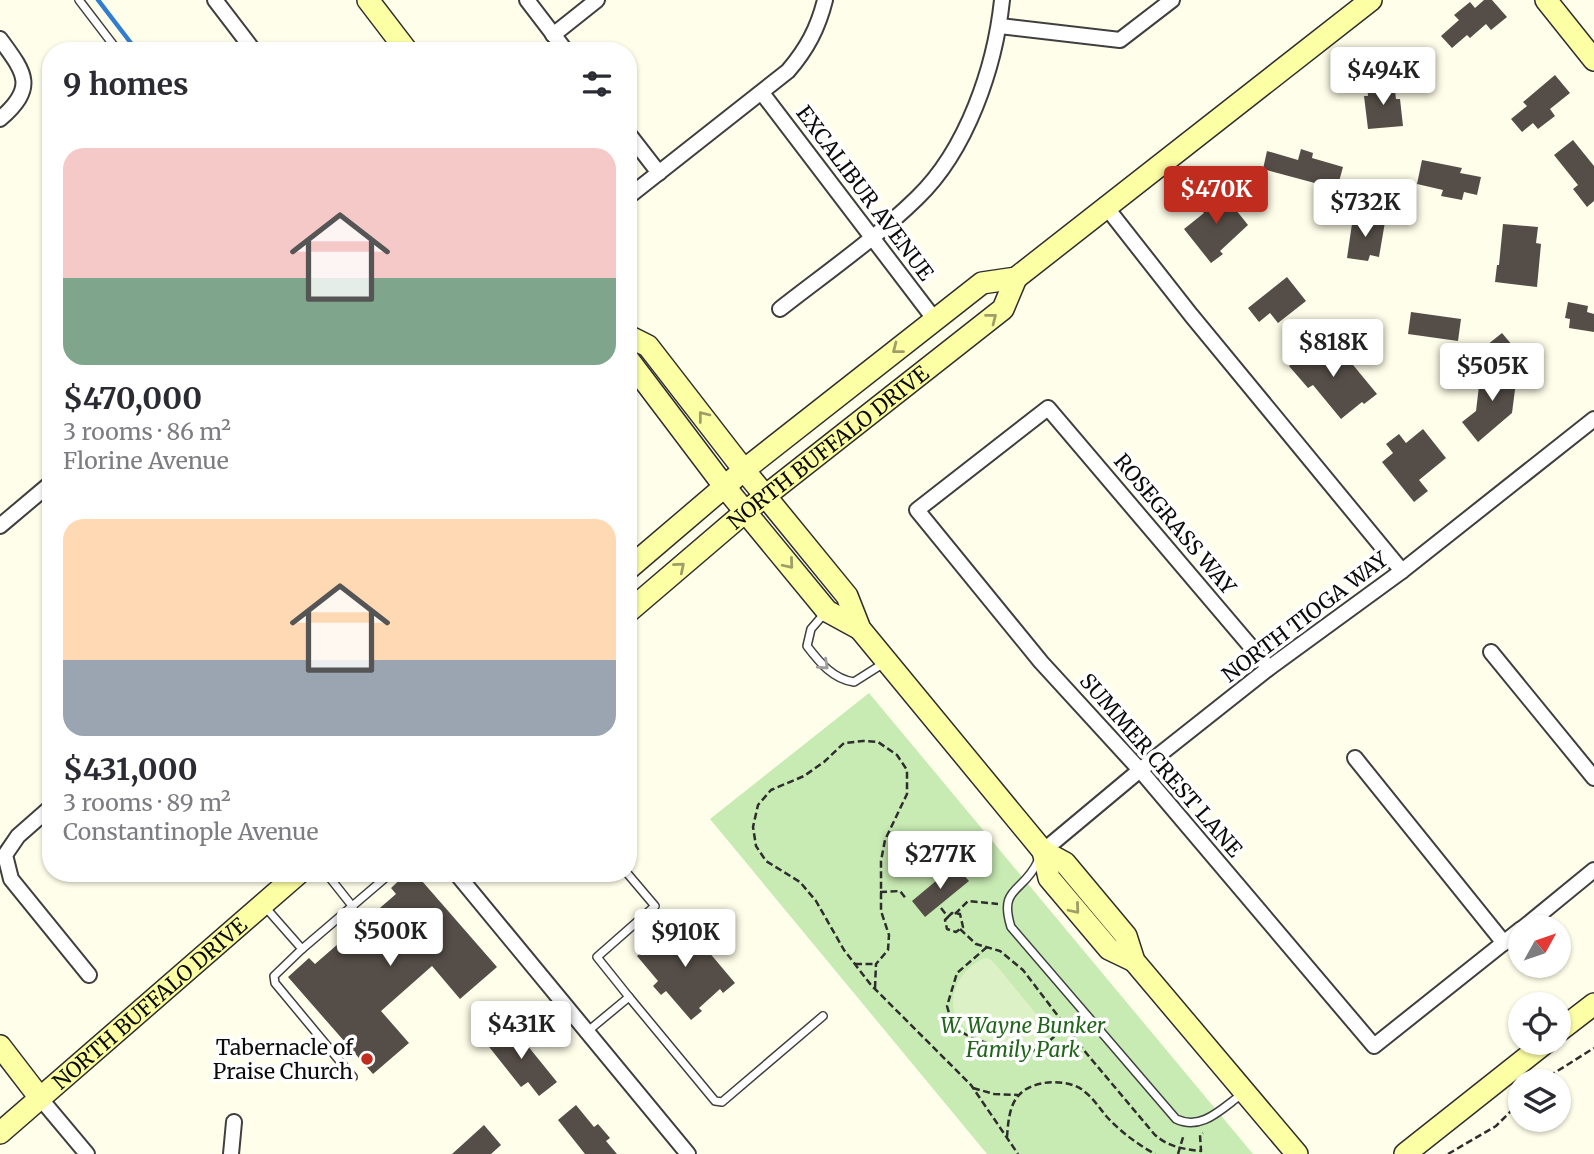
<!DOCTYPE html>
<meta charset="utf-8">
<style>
:root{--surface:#fff;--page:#f2f2f3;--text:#2b2b33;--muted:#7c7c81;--accent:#c02d1f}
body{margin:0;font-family:Merriweather,serif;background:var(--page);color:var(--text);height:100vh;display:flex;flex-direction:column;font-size:26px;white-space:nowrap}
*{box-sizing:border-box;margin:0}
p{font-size:23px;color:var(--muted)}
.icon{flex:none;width:38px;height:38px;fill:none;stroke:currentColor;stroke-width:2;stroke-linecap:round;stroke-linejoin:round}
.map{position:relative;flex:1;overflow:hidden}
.details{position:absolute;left:42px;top:42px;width:595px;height:840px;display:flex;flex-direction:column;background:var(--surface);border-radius:28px;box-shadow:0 2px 5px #0004}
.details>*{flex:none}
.needle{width:46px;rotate:50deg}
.buttons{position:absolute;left:1508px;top:915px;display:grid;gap:14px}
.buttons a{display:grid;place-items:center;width:63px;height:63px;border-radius:50%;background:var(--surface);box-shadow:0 2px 5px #0004;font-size:35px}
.price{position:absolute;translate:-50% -60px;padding:0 16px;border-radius:7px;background:#fff;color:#222;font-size:23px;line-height:46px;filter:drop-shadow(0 2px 4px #0008)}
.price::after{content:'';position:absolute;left:50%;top:42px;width:21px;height:16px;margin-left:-10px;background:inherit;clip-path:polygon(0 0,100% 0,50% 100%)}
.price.current{background:var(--accent);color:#fff}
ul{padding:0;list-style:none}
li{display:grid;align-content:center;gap:14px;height:371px;padding:0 21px}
li span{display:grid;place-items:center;height:217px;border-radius:21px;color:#555}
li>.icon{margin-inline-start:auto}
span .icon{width:126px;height:126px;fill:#fffc;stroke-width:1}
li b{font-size:30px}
h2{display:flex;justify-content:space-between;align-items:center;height:84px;padding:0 21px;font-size:30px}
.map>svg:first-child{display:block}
</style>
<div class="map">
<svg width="1594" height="1154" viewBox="0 0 1594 1154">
<rect width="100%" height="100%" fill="#fffeea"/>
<!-- green -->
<path fill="#c8eab3" d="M 869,693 L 1253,1154 L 987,1154 L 710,819 Z"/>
<!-- pitch -->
<path fill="#dcf1c5" d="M 984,958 L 990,959 L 996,965 L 1043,1022 L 1047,1035 L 1038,1048 C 1031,1049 1023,1051 1016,1050 C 1007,1050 998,1046 990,1042 C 964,1031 944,1015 957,985 C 963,972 972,964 984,958 Z"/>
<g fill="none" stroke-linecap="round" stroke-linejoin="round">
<!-- stream -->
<path stroke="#317dd2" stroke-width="4.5" d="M 98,0 L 137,51"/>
</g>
<!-- building -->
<g fill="#554e48">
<path d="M 1484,0 L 1492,0 L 1507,17 L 1491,30 L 1486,24 L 1470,38 L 1467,35 L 1452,48 L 1441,36 L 1459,20 L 1454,15 L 1470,2 L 1475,8 Z"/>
<path d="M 1555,75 L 1570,93 L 1550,109 L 1555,116 L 1538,129 L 1533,123 L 1522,132 L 1511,119 L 1527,106 L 1523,102 Z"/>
<path d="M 1394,83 L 1396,99 L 1400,99 L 1403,126 L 1368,129 L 1364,96 L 1368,96 L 1367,85 Z"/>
<path d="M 1573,140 L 1594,166 L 1594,201 L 1587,207 L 1573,189 L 1578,185 L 1554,155 Z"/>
<path d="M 1301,149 L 1313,153 L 1312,158 L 1343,167 L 1337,189 L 1263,169 L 1267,151 L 1298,160 Z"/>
<path d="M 1422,160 L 1462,168 L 1460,173 L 1481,177 L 1477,195 L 1464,192 L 1462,200 L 1441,196 L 1443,190 L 1417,184 Z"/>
<path d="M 1220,190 L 1248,225 L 1220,251 L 1223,254 L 1211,263 L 1184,229 L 1204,213 L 1198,207 Z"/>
<path d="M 1353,217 L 1385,222 L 1379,257 L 1370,255 L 1368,261 L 1347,258 Z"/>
<path d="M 1503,224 L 1538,227 L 1536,243 L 1541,244 L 1537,287 L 1495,282 L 1497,265 L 1499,265 Z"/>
<path d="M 1287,277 L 1306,301 L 1278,323 L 1270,313 L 1259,322 L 1248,308 Z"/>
<path d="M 1568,302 L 1588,306 L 1587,312 L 1594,314 L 1594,332 L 1569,328 L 1570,319 L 1565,318 Z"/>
<path d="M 1411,312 L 1461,319 L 1458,341 L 1408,334 Z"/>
<path d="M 1502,333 L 1518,352 L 1497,368 L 1482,349 Z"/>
<path d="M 1322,339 L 1344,364 L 1349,360 L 1377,394 L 1364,404 L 1362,402 L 1341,419 L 1313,385 L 1308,388 L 1289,366 Z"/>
<path d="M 1481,369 L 1517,374 L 1512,413 L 1478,442 L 1462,422 L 1476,411 Z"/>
<path d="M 1423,429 L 1446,458 L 1419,480 L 1428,491 L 1414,502 L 1382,462 L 1393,453 L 1386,444 L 1399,434 L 1406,443 Z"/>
<path d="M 955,865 L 969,881 L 925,917 L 912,901 Z"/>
<path d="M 407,873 L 415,873 L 497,967 L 460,999 L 432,966 L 381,1011 L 409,1043 L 373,1074 L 288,977 L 309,958 L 315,964 L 346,937 L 342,933 L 354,923 L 358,927 L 396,894 L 391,888 Z"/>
<path d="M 681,919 L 735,983 L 723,993 L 720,989 L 699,1008 L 702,1011 L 691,1020 L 666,991 L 661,995 L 653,986 L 658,981 L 637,956 Z"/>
<path d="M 510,1024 L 557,1082 L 539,1096 L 528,1082 L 521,1087 L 486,1043 Z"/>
<path d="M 576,1105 L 594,1127 L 598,1124 L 610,1138 L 606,1141 L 617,1154 L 585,1154 L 558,1120 Z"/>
<path d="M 484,1125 L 501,1145 L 491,1154 L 452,1154 Z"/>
</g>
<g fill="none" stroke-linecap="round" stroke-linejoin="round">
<!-- lane casing -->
<g stroke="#3f3f3f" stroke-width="10">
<g id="lane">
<path d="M 79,0 L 118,51"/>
<path d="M 824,614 L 811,629 L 807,646 C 820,663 833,679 854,682 L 884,663"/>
<path d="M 1038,861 C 1024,893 998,886 1011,927 L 1176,1119 C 1202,1131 1221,1109 1242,1094"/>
<path d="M 326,873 L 353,907"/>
<path d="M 627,873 L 655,906 L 597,957 L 629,997"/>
<path d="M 266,908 L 302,949"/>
<path d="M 588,1031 L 629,997 L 715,1101 L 722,1102 L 823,1016"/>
<path d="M 353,1077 L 275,983 L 274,976 L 302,949 L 391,873"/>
</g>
</g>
<!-- street casing -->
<g stroke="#3f3f3f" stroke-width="18">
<g id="street">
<path d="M 215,0 L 254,51"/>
<path d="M 527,0 L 566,51"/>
<path d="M 1000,26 L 1120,40 L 1172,0"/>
<path d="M 553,35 L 597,0"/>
<path d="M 0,39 C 25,73 37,87 0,119"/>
<path d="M 762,93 L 935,320"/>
<path d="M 628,133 L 659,173"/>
<path d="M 628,197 L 788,71 C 807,49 818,28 825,0"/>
<path d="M 1107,208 L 1191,315 L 1402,571"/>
<path d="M 780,309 C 826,273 875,239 917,198 C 967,150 995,67 1002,0"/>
<path d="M 0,526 L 51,483"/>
<path d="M 1491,652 L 1594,778"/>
<path d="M 1269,668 L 1048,408 L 917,510 L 1041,662 L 1140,770 L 1374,1046 L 1521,929"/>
<path d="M 1355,758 L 1504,943"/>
<path d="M 51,807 L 18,836 L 5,855 L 11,879 L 89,975"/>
<path d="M 1043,851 L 1140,770 L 1269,668 L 1402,571 L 1594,419"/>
<path d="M 456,873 L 688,1154"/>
<path d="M 1523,928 L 1594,870"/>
<path d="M 40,1098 L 87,1154"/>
<path d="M 231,1154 L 234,1122"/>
</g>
</g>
<!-- secondary casing -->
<g stroke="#2e2e2e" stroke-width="24">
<g id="secondary">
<path d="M 368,0 L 407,51"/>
<path d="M 1546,0 L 1594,60"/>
<path d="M 628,336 L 648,346 L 744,470 L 847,596 L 860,629 L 1043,851 L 1065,863 L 1126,936 L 1134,961 L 1297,1154"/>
<path d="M 628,359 L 724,486 L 827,611 L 860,629"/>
<path d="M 628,569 L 744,470 L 982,283 L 1016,278 L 1371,0"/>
<path id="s1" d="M 628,612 L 745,512 L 1003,309 L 1016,278"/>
<path d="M 1043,851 L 1049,878 L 1109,949 L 1134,961"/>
<path d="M 1559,1031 L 1594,1004"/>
<path d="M 0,1046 L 40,1098"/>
<path id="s2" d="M 0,1133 L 299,873"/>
<path d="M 1405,1154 L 1545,1043"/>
</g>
</g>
<!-- path -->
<g stroke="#2e2e2e" stroke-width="2.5" stroke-dasharray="7 3.5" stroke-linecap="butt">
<path d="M 880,892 L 900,891 L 907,900"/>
<path d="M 941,908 L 948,917 L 945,920 L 947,929 L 956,932 L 963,927 L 960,914 L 952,913 L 948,917"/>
<path d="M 955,914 L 968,901 L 998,904"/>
<path d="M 960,929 L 976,944 L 1000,951 L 1023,970 L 1087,1054 L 1155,1135 C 1169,1147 1183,1149 1201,1151 L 1200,1135 L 1203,1133"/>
<path d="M 987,947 L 957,973 L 947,1006 L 951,1020 L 960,1031 L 972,1038 L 1016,1053 L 1033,1051 L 1046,1044 L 1057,1034"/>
<path d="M 855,964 L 876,964"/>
<path d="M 875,988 L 876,964 L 888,950 L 889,935 L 881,911 L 881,861 L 885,840 L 907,794 L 907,770 L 897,755 L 878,742 L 863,741 L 844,743 L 824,762 L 804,776 L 771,790 L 758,805 L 753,827 L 756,846 L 766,861 L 800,882 L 816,901 L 844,950 L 871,985 L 971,1085 L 1018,1154"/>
<path d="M 1540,1082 L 1594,1048"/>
<path d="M 973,1088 L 994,1094 L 1018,1095"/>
<path d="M 1007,1137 C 1008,1124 1009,1105 1019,1095 C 1033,1079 1070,1078 1085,1092 C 1094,1099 1100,1109 1107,1117 C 1121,1132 1137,1144 1155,1154"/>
<path d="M 1178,1154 L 1184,1134"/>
<path d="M 1448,1154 L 1496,1126 L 1521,1101"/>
</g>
<!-- lane -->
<use href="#lane" stroke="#fff" stroke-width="7"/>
<!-- street -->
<use href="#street" stroke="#fff" stroke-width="14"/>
<!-- secondary -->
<use href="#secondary" stroke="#fdffa5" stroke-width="21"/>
</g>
<!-- one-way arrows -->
<defs><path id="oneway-chevron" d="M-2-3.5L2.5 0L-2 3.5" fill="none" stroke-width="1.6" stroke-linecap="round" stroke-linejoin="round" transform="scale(1.75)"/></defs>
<g stroke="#9d9e68">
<use href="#oneway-chevron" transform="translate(992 318) rotate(-38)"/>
<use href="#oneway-chevron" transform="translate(897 349) rotate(142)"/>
<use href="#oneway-chevron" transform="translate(703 416) rotate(-128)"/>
<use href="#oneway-chevron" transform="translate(789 564) rotate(50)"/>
<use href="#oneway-chevron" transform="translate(680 567) rotate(-40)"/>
<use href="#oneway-chevron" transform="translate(1075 909) rotate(50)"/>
</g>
<use stroke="#9e9e9e" href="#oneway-chevron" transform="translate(824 665) rotate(43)"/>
<!-- markers -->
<circle fill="#c02d1f" stroke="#fff" stroke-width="2.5" cx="367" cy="1059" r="7"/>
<g text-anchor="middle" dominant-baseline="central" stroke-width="7" stroke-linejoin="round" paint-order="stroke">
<!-- street labels -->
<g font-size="21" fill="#0c0c0c" stroke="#fff">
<text transform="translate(865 193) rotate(53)">EXCALIBUR AVENUE</text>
<text stroke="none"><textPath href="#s1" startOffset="259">NORTH BUFFALO DRIVE</textPath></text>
<text transform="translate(1175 524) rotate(50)">ROSEGRASS WAY</text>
<text transform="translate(1305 617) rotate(-37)">NORTH TIOGA WAY</text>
<text transform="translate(1161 765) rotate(49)">SUMMER CREST LANE</text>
<text stroke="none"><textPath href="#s2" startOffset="198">NORTH BUFFALO DRIVE</textPath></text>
</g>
<!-- park labels -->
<g font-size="21" font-style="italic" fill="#20651a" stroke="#fff">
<text x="1023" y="1025">W. Wayne Bunker<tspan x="1023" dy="24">Family Park</tspan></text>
</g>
<!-- poi labels -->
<g font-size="21" fill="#0c0c0c" stroke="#fff" text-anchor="end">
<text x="353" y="1047">Tabernacle of<tspan x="353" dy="24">Praise Church</tspan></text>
</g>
</g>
</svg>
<div class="buttons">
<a><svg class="needle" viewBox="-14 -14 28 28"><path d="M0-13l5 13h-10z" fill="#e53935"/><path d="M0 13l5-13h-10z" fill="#7c7c81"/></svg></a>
<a><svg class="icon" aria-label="locate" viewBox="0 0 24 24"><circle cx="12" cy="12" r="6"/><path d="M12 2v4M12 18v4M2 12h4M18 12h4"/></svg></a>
<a><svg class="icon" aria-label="layers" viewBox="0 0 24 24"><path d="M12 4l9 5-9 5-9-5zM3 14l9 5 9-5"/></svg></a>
</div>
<b class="price" style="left:1383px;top:107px">$494K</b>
<b class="price current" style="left:1216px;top:226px">$470K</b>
<b class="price" style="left:1365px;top:239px">$732K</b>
<b class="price" style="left:1333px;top:379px">$818K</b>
<b class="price" style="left:1492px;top:403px">$505K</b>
<b class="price" style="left:940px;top:891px">$277K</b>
<b class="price" style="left:390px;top:968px">$500K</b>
<b class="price" style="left:685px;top:969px">$910K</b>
<b class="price" style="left:521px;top:1061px">$431K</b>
<section class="details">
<h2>9 homes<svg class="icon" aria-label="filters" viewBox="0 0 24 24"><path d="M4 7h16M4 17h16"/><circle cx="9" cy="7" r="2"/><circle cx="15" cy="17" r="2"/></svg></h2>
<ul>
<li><span style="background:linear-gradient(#f6c9c9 60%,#7fa58c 0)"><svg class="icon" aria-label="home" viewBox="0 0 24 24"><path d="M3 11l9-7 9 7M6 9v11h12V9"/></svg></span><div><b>$470,000</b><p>3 rooms · 86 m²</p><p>Florine Avenue</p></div></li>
<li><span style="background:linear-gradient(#ffd9b3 65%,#9aa5b1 0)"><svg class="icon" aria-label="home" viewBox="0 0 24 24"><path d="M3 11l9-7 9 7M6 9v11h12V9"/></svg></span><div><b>$431,000</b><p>3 rooms · 89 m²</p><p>Constantinople Avenue</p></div></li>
</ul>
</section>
</div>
